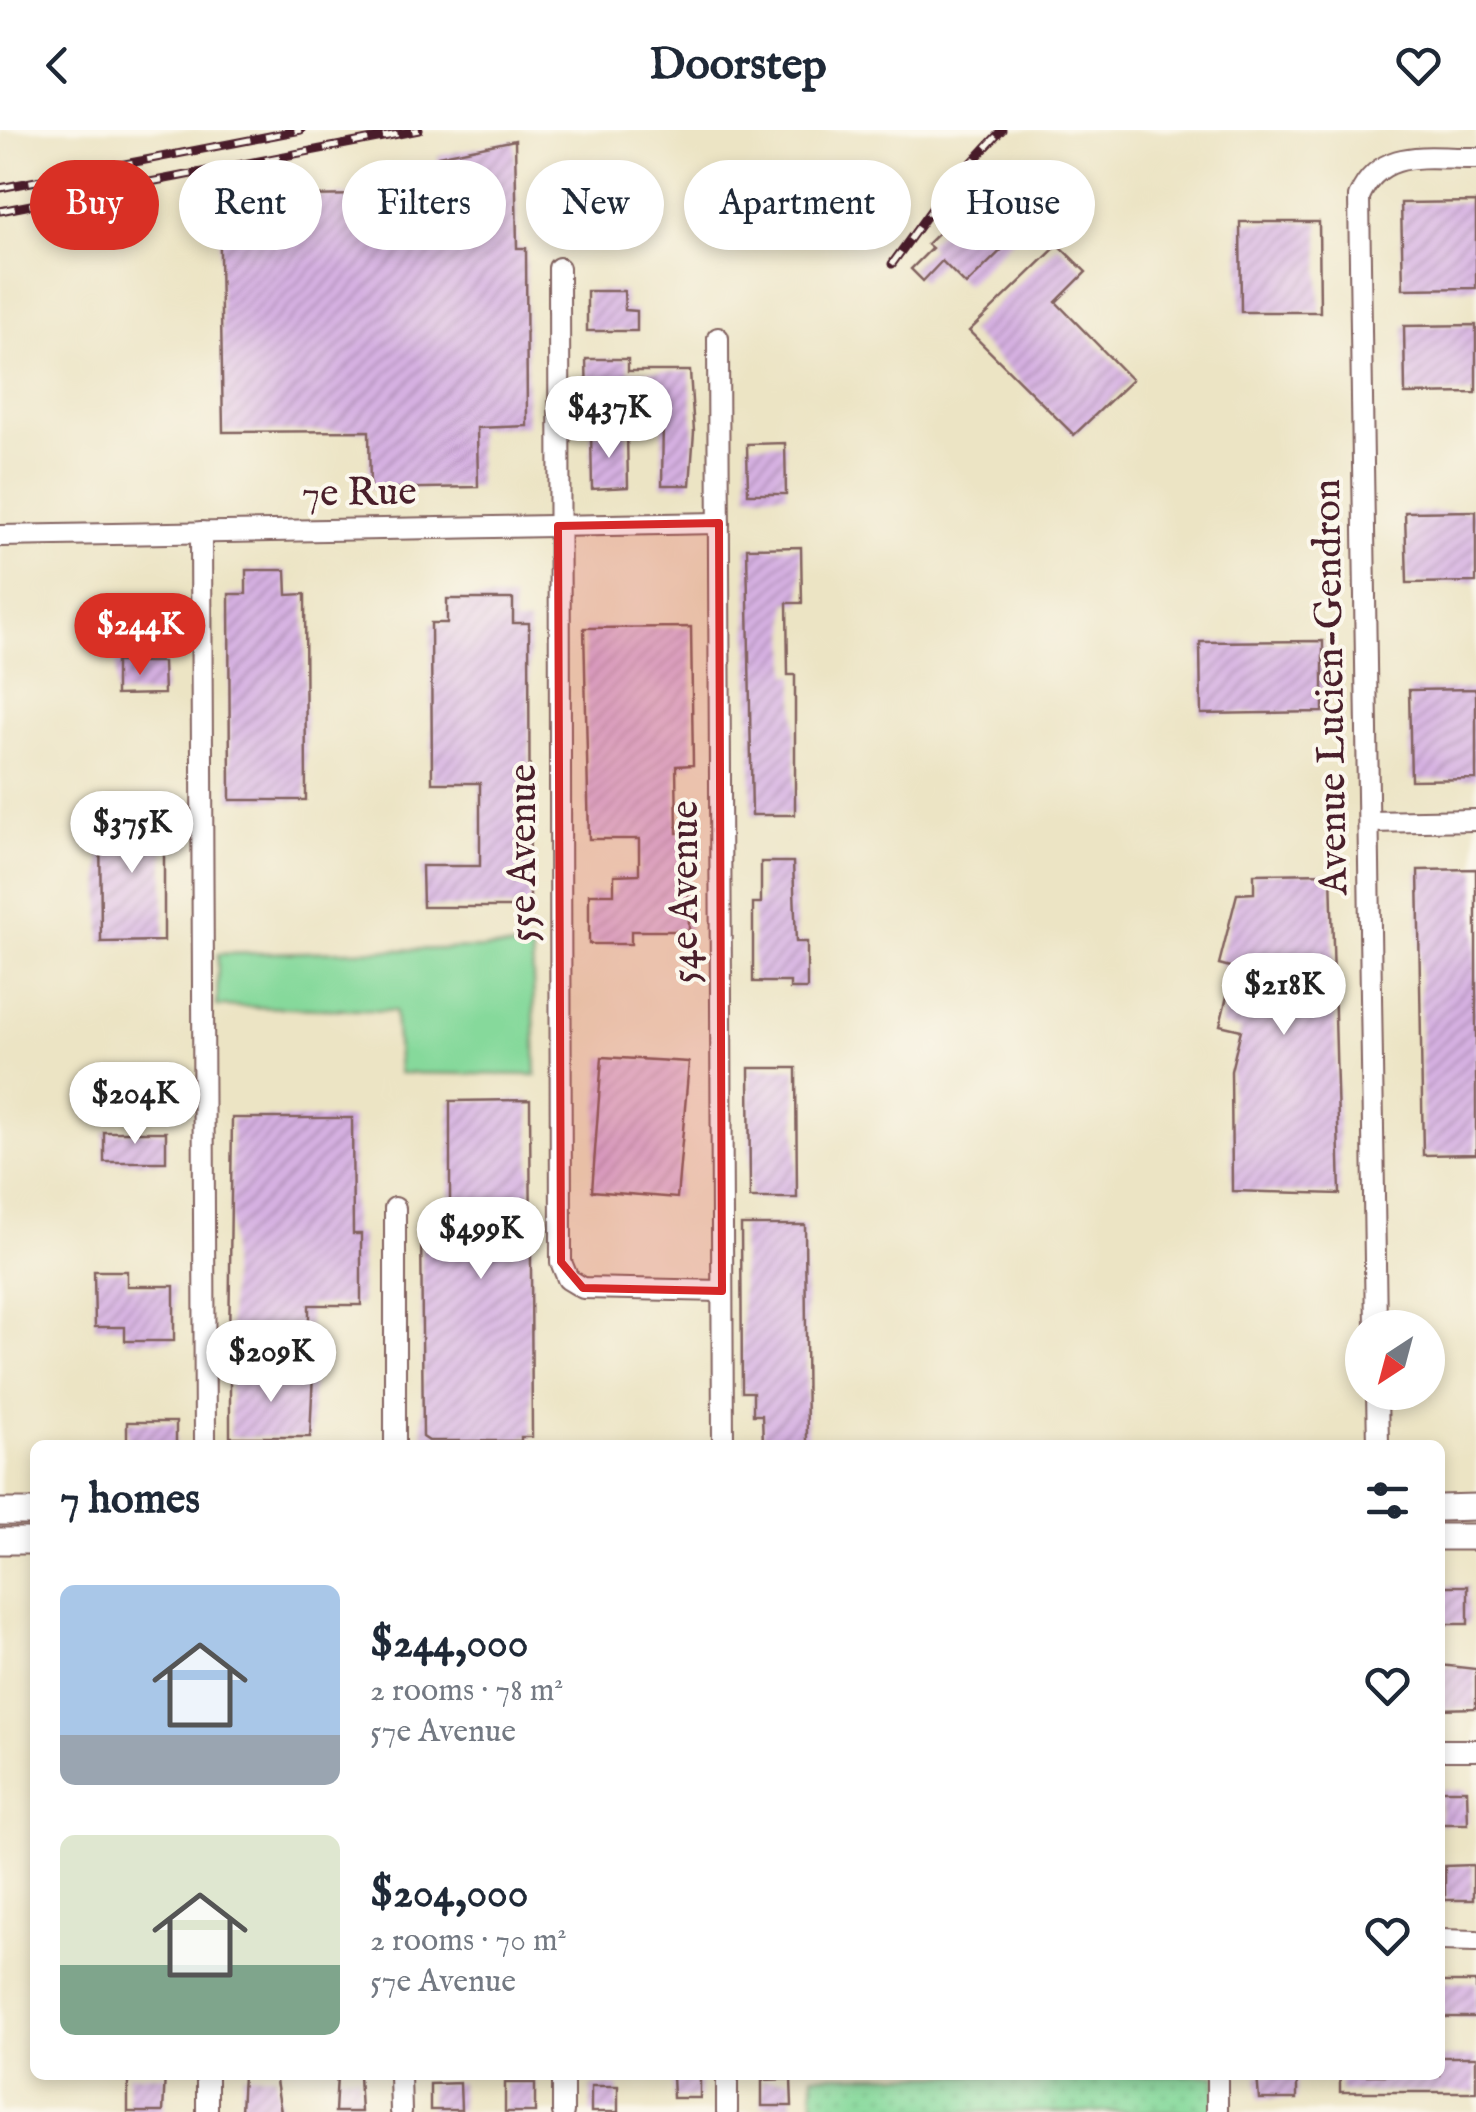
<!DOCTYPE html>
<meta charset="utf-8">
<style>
:root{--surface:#fff;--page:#f2f2f3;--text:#1f2937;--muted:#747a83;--accent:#d93025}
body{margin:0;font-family:"IM FELL English",serif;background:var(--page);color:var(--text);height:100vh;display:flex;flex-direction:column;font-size:38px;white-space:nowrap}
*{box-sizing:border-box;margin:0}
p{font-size:32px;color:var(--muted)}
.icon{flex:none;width:55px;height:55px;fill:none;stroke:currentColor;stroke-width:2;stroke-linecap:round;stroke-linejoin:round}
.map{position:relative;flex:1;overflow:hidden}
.details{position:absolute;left:30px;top:1310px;width:1415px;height:640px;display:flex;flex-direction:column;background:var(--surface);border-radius:15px;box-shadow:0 5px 15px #0003}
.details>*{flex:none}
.banner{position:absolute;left:30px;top:30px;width:1418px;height:90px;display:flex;gap:20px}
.needle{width:65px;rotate:216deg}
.fabs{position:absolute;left:1345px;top:1180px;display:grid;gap:20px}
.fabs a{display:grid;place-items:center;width:100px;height:100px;border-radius:50%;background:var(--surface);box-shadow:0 5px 15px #0003;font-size:50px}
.price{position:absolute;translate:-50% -85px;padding:0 22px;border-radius:35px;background:#fff;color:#222;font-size:32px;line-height:65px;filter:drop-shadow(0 2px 5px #0008)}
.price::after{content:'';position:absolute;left:50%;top:60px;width:30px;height:22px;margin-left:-15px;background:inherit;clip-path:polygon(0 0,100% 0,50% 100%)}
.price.selected{background:var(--accent);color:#fff}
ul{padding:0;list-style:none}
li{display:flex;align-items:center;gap:30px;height:250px;padding:0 30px}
li span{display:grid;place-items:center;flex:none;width:280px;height:200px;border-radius:15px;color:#555}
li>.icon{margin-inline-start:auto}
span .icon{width:120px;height:120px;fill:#fffc;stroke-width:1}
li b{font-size:42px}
h2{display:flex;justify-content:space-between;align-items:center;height:120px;padding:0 30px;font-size:42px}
.pill{padding:0 35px;border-radius:45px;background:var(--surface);box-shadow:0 5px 15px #0003;font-size:35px;line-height:90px}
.pill.selected{background:var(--accent);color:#fff}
header{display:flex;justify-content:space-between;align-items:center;height:130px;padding:0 30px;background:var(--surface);font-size:45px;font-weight:800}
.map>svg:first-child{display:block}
</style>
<header><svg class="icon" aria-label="back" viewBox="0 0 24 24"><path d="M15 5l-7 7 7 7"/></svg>Doorstep<svg class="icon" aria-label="heart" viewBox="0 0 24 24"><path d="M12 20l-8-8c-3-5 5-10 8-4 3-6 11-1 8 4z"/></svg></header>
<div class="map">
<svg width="1476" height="1982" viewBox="0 0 1476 1982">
<defs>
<pattern id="park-dots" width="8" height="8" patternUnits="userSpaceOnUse" patternTransform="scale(2.5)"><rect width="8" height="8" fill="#86d99b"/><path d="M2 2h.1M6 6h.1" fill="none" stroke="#75ba86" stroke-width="1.8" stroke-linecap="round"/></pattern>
<pattern id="building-hatch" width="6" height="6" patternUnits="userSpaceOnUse" patternTransform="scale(2.5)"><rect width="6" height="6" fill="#d6b1e2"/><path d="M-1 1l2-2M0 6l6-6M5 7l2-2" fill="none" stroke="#b08fb7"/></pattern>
</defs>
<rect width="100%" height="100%" fill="#fbf7ec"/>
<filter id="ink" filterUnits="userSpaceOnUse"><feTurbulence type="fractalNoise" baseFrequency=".01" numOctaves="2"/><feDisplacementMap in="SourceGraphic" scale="20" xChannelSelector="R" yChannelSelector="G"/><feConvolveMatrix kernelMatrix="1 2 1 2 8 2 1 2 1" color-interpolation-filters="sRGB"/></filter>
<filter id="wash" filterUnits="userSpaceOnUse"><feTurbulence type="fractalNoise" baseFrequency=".0048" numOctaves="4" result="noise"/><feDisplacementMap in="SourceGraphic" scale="40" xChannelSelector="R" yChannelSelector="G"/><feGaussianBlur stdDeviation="2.25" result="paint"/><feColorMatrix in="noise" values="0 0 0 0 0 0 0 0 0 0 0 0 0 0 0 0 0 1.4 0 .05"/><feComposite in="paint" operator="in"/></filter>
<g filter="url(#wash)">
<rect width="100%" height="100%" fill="#ece4c4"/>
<!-- grass -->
<path fill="#86d99b" stroke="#687c63" stroke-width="2.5" d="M 532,817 L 536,945 L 399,943 L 395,881 L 217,876 L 218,824 Z"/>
<!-- park -->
<rect fill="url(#park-dots)" stroke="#687c63" stroke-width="2.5" x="813" y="1945" width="403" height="37"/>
<g id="blocks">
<!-- building -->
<g fill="url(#building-hatch)">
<path d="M 515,10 L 517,118 L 526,118 L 527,296 L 477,298 L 478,357 L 370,359 L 369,301 L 223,302 L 219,67 L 436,64 L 438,26 Z"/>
<path d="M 1031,29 L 1062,60 L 966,155 L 942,131 L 923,151 L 911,139 L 932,118 L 927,114 L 964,78 L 973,87 Z"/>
<path d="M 1476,72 L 1476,158 L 1403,159 L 1401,73 Z"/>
<path d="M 1240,92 L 1319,92 L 1320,182 L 1241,182 Z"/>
<path d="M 1058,115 L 1086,142 L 1056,172 L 1132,250 L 1074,305 L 969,201 Z"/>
<path d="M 587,161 L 624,161 L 625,180 L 637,181 L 637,201 L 587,201 Z"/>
<path d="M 1476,195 L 1476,263 L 1405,264 L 1404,196 Z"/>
<path d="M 586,229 L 628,229 L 628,241 L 690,241 L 694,302 L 690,355 L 662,355 L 663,287 L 646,288 L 645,272 L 587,273 Z"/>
<path d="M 591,303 L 627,303 L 628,357 L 592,359 Z"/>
<path d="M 785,313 L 786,364 L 748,364 L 747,314 Z"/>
<path d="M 1476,381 L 1476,452 L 1407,453 L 1405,382 Z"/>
<path d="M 801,417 L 802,473 L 787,473 L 788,545 L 795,545 L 795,685 L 752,685 L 747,418 Z"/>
<path d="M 246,440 L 286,440 L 287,465 L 305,464 L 306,670 L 230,670 L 229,464 L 246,464 Z"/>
<path d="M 447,469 L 513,469 L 513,493 L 529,493 L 530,777 L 423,777 L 422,736 L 480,736 L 480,653 L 432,653 L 431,493 L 447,493 Z"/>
<path d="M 691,497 L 693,635 L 676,636 L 677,703 L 694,703 L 694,731 L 688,731 L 689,801 L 631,801 L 631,814 L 589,814 L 589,764 L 614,764 L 614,745 L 639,744 L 639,709 L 589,709 L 584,498 Z"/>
<path d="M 1323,511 L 1323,582 L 1201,584 L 1200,512 Z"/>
<path d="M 116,532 L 163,532 L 164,564 L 116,565 Z"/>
<path d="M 1476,559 L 1476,649 L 1411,650 L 1409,560 Z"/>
<path d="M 164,681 L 164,811 L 101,812 L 100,682 Z"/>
<path d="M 761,732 L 793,732 L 796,812 L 807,812 L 807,859 L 790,859 L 790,852 L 753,852 L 753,773 L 761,773 Z"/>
<path d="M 1476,739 L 1476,1024 L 1423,1025 L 1418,740 Z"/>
<path d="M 1331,743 L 1340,1064 L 1232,1061 L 1231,941 L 1241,900 L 1220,895 L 1228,862 L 1317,860 L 1219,834 L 1237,764 L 1254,763 L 1254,744 Z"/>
<path d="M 602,927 L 689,932 L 677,1068 L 592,1061 Z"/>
<path d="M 749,938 L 796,938 L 797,1068 L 750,1068 Z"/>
<path d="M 530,970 L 532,1307 L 521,1307 L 521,1311 L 429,1311 L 423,1307 L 421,1097 L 450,1097 L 450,971 Z"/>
<path d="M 232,988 L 352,988 L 353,1104 L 361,1104 L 361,1175 L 309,1175 L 309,1197 L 301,1197 L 301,1216 L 229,1216 Z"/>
<rect x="104" y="1002" width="62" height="30"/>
<path d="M 741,1095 L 805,1095 L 807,1315 L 763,1315 L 762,1285 L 753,1285 L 753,1262 L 742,1262 Z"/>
<path d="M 94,1141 L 127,1141 L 127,1156 L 174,1156 L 174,1211 L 125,1211 L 125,1197 L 95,1197 Z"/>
<path d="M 313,1243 L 310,1307 L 230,1307 L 230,1244 Z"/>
<rect x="127" y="1292" width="49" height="23"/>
<rect x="1440" y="1456" width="28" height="38"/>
<path d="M 1440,1535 L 1476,1539 L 1476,1578 L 1440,1579 Z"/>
<path d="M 1440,1660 L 1467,1660 L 1468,1694 L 1440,1694 Z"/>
<path d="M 1473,1735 L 1473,1770 L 1445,1770 L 1445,1736 Z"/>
<rect x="1440" y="1852" width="36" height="35"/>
<path d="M 1440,1927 L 1476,1927 L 1476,1962 L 1340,1962 L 1340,1945 L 1440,1945 Z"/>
<path d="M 128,1945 L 165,1945 L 163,1982 L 128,1982 Z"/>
<path d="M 243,1945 L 275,1945 L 281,1982 L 241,1981 Z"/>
<path d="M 337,1945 L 359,1945 L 361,1982 L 335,1982 Z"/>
<path d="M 672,1945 L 700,1945 L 700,1968 L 673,1968 Z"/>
<path d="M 1257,1945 L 1297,1945 L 1297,1969 L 1259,1969 Z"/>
<path d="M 791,1949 L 792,1976 L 762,1976 L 762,1950 Z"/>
<path d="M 460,1953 L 461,1980 L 430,1980 L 430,1954 Z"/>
<rect x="505" y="1953" width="30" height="29"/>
<rect x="591" y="1956" width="27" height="26"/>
</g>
</g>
</g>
<g filter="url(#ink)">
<use href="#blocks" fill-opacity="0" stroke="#836461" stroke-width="2.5"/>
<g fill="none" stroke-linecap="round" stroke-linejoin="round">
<!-- minor casing -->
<g stroke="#836461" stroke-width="24">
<g id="minor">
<path d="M 559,138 L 561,1132 L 568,1149 L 583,1158 L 722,1161"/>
<path d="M 718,208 L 723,1315"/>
<path d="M 201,402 L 205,1315"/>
<path d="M 0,406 L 719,393"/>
<path d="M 1369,692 L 1476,690"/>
<path d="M 395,1078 L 395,1315"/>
<path d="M 1376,1198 L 1359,67 C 1381,16 1429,29 1476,28"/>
<path d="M 1377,1262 L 1378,1315"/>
<path d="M 1440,1620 L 1476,1620"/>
<path d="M 1440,1810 L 1476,1811"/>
<path d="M 207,1945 L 207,1982"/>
<path d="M 400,1945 L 401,1982"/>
<path d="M 563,1945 L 563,1982"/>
<path d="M 727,1945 L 727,1982"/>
<path d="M 1217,1945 L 1217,1982"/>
</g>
</g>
<!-- tertiary casing -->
<g stroke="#836461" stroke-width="29">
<g id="tertiary">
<path d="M 1440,1378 L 1476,1377"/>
<path d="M 0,1382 L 35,1382"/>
<path d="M 1440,1407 L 1476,1407"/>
<path d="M 0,1411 L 35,1411"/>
</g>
</g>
<!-- minor -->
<use href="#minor" stroke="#fff" stroke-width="20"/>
<!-- tertiary -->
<use href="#tertiary" stroke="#fff" stroke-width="25"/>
<!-- rail casing -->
<g stroke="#4a1f2b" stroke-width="9">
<g id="rail">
<path d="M 0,58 L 301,0"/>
<path d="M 0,81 L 419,0"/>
<path d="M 892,134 L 944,62 L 1002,0"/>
</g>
</g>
<!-- rail -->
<use href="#rail" stroke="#fbf7ec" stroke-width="5" stroke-dasharray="15" stroke-linecap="butt"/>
</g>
</g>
<!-- marked area -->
<path fill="#d62828" fill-opacity="0.2" stroke="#d62828" stroke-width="8" stroke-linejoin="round" d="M 719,393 L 722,1161 L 583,1158 L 561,1132 L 558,396 Z"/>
<g text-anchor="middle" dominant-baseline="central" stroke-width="8" stroke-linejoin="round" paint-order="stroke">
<!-- street labels -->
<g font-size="40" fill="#4a1f2b" stroke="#fbf7ec">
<text transform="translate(359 364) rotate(-1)">7e Rue</text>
<text transform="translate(1332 557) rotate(-91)">Avenue Lucien-Gendron</text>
<text transform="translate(524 723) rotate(-90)">55e Avenue</text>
<text transform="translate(686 762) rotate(-90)">54e Avenue</text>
</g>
</g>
</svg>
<div class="fabs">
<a><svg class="needle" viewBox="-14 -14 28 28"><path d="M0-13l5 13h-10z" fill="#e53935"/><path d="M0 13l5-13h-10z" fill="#747a83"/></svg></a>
</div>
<b class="price" style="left:609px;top:331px">$437K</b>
<b class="price selected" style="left:140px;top:548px">$244K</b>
<b class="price" style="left:132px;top:746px">$375K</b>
<b class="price" style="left:1284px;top:908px">$218K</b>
<b class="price" style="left:135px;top:1017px">$204K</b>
<b class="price" style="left:481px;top:1152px">$499K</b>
<b class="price" style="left:271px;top:1275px">$209K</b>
<div class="banner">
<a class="pill selected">Buy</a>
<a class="pill">Rent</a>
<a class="pill">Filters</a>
<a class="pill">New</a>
<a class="pill">Apartment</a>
<a class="pill">House</a>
</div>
<section class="details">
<h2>7 homes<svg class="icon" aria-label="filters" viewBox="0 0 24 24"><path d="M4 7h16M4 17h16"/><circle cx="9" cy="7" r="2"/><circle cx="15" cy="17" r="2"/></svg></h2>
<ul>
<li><span style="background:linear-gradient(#a9c7e8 75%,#9aa5b1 0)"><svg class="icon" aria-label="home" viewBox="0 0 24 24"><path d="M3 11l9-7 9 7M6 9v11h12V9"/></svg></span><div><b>$244,000</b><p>2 rooms · 78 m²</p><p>57e Avenue</p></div><svg class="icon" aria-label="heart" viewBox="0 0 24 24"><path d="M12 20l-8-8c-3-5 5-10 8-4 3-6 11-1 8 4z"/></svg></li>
<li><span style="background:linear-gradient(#dfe7d0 65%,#7fa58c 0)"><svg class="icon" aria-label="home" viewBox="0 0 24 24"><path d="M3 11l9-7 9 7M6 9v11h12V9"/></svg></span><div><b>$204,000</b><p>2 rooms · 70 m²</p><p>57e Avenue</p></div><svg class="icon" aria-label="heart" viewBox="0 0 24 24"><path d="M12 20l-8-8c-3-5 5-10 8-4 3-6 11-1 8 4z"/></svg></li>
</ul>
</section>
</div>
